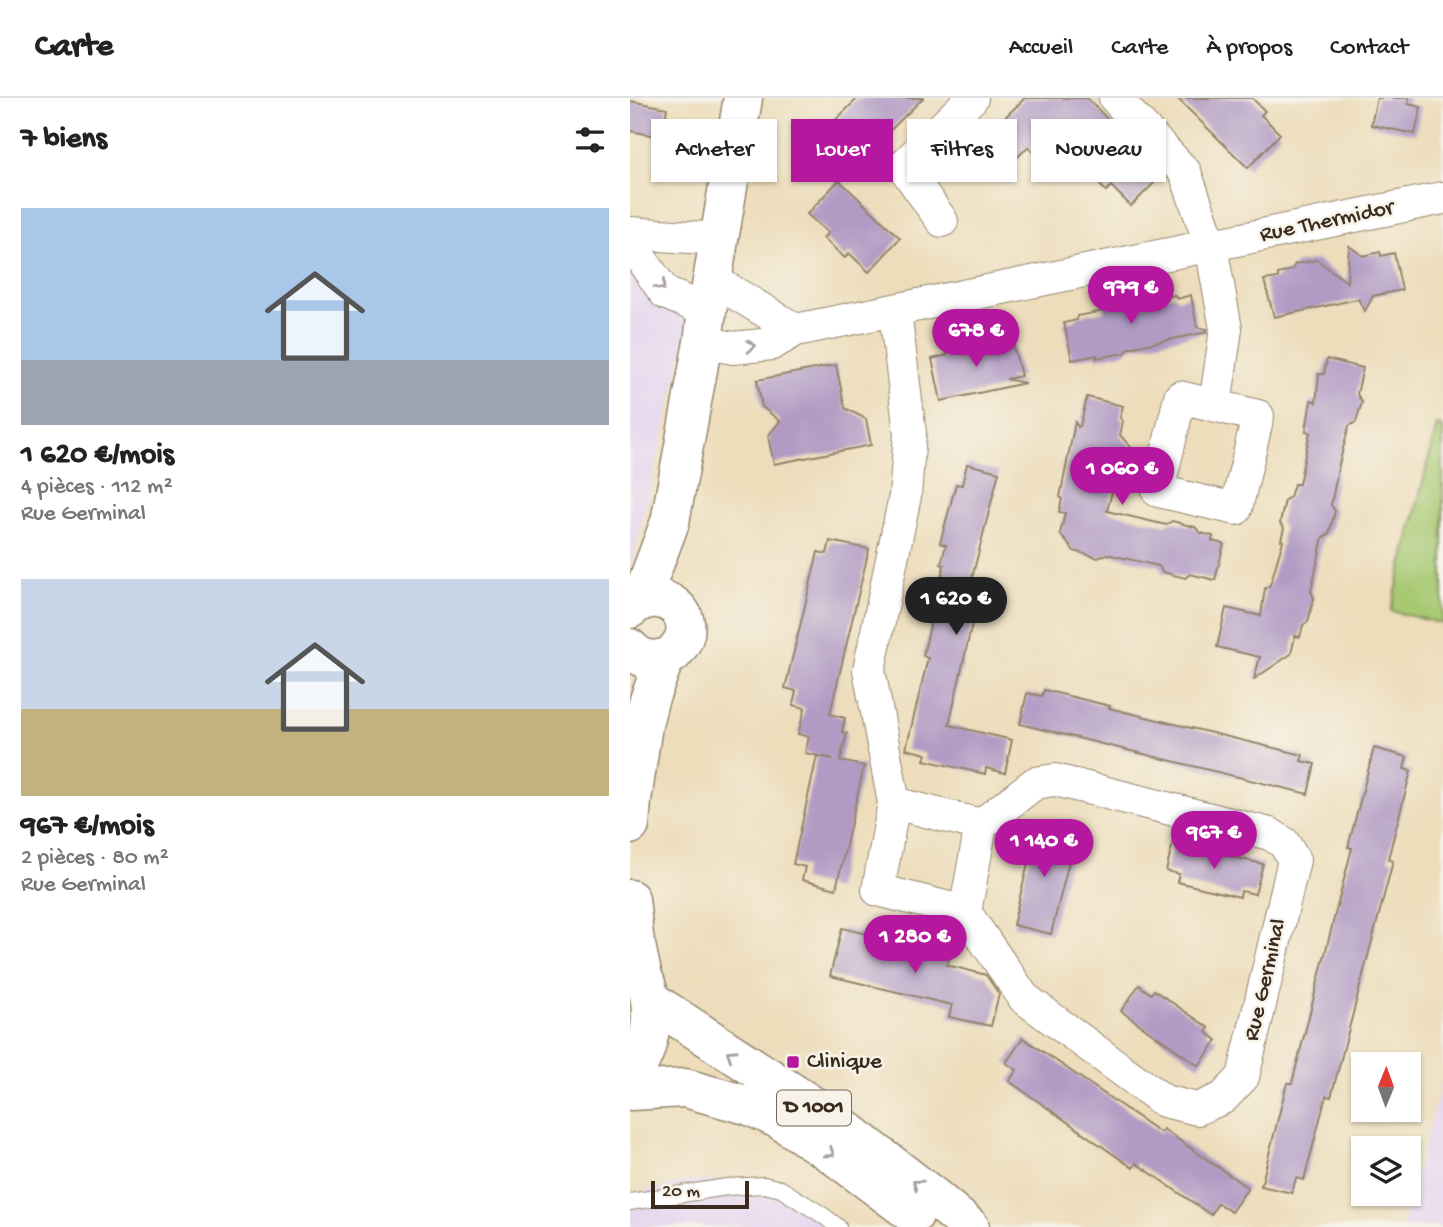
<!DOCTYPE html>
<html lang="fr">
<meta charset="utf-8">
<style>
:root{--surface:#fff;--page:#f2f2f2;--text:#222;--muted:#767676;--line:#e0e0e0;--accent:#b5179e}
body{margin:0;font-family:"Gochi Hand",sans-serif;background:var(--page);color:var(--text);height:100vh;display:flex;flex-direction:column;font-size:26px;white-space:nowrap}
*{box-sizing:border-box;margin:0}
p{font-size:23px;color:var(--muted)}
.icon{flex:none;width:38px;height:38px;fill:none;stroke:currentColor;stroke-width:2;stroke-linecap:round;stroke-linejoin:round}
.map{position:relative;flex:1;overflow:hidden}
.sheet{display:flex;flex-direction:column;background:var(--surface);width:630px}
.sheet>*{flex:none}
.guide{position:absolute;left:21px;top:21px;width:665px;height:63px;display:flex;gap:14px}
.needle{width:46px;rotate:1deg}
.buttons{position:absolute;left:721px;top:954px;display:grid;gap:14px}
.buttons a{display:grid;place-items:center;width:70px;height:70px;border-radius:0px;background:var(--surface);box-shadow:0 2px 5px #0004;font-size:35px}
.scale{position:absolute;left:21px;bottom:18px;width:98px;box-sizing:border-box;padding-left:7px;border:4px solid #3b2a1e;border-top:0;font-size:19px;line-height:24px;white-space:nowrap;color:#3b2a1e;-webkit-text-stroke:5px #f7f3e8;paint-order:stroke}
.price{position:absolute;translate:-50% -60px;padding:0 16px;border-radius:24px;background:var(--accent);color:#fff;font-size:23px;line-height:46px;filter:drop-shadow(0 2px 4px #0008)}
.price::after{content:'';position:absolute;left:50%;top:42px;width:21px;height:16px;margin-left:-10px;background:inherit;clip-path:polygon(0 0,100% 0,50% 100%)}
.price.selected{background:#222;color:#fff}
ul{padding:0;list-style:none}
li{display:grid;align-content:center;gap:14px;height:371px;padding:0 21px}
li span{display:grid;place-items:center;height:217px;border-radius:0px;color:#555}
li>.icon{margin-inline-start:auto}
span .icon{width:126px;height:126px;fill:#fffc;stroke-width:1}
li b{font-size:30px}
h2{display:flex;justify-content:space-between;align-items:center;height:84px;padding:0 21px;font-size:30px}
.tag{padding:0 24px;border-radius:0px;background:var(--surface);box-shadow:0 2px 5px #0004;font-size:24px;line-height:63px}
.tag.selected{background:var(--accent);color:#fff}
header{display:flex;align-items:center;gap:42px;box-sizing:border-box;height:98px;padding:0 35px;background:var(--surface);border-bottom:2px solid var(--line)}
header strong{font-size:33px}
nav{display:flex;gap:38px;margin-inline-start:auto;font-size:24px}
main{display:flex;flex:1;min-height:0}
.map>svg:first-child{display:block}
</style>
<header>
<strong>Carte</strong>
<nav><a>Accueil</a><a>Carte</a><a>À propos</a><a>Contact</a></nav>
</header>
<main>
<section class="sheet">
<h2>7 biens<svg class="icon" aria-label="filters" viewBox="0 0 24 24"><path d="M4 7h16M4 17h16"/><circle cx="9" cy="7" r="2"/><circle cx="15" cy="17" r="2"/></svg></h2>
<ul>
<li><span style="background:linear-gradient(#a9c7e8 70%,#9aa5b1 0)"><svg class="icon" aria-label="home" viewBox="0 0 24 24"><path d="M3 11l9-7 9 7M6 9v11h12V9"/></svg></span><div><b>1 620 €/mois</b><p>4 pièces · 112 m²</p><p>Rue Germinal</p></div></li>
<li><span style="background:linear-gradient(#c9d6e8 60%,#c2b280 0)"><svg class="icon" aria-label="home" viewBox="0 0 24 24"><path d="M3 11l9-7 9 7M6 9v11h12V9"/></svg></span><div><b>967 €/mois</b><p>2 pièces · 80 m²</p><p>Rue Germinal</p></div></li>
</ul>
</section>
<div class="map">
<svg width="813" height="1129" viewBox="0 0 813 1129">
<rect width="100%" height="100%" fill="#f7f3e8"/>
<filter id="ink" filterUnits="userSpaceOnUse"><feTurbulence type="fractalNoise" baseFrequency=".0143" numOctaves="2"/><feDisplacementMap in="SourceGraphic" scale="14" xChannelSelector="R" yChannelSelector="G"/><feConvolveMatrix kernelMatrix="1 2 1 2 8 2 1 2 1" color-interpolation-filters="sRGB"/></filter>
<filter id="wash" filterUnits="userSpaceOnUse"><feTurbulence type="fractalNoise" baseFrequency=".00686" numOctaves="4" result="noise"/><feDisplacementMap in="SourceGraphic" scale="28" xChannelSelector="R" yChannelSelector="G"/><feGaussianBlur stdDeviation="1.57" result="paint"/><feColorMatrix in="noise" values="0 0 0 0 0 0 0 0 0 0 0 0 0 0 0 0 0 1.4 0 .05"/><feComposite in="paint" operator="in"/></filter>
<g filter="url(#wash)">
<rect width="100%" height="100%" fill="#edddbb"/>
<!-- built -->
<g fill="#e3d3f2">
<path d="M 0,173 L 68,191 L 0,471 Z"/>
<path d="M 813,980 L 813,1129 L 772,1129 Z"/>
<path d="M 58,1083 L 152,1083 L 215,1129 L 0,1129 L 0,1097 Z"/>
</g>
<!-- green -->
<path fill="#a7c972" stroke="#717a48" stroke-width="2" d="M 807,327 L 813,329 L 813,526 L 761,513 Z"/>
<g id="blocks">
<!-- building -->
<g fill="#b19bc4">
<path d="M 228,0 L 293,0 L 218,74 L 186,41 Z"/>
<path d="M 395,0 L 457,0 L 532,77 L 501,108 L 481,88 L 476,93 L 456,73 L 461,68 L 425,33 L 403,54 L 398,49 L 365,81 L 339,54 Z"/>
<path d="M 547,0 L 622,0 L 635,13 L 631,17 L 650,36 L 618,70 Z"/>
<path d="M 747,0 L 779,0 L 778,6 L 791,9 L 785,36 L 741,27 Z"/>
<path d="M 0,3 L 37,10 L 32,39 L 0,33 Z"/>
<path d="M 209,82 L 270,140 L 239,174 L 219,155 L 215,160 L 193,140 L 198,135 L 177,116 Z"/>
<path d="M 719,148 L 733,158 L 750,154 L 751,158 L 764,155 L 772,192 L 743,198 L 735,213 L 728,201 L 644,219 L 634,182 L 648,180 L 648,176 L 662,172 L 665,166 L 687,162 L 717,184 Z"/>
<path d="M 526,197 L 531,200 L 545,197 L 547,201 L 561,197 L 567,229 L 577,231 L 577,234 L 499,250 L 495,255 L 466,260 L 467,257 L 442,262 L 434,225 L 447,222 L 447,218 L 474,213 L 473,208 L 497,202 Z"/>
<path d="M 367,240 L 368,245 L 382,242 L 391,278 L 376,281 L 395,285 L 311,303 L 302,261 L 317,257 L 316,251 Z"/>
<path d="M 697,261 L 733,270 L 727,296 L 732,304 L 726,324 L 719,328 L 709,366 L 701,407 L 705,413 L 699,436 L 693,439 L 681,493 L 684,500 L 678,524 L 673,527 L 670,539 L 665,538 L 661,556 L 624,581 L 630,559 L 587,549 L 596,510 L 631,518 L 635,490 L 640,487 L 653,443 L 651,442 L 654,430 L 650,425 L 655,402 L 660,399 L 664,386 L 669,386 L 680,334 L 676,333 L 681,302 L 686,304 L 689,276 L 694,276 Z"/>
<path d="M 206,267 L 215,310 L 236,321 L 241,347 L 144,366 L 138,338 L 150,323 L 132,309 L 127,282 Z"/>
<path d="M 457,299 L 493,308 L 490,320 L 493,323 L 490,337 L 505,354 L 463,353 L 484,386 L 477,413 L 536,427 L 542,423 L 565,429 L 571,435 L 583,438 L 582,443 L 594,446 L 585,482 L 560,476 L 555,480 L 532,474 L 529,468 L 477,456 L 468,460 L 444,453 L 430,436 L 435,415 L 429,414 L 432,401 L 430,399 L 445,324 L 448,329 L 450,328 Z"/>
<path d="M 337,366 L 369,374 L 341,484 L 351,486 L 319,627 L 382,642 L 375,675 L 356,670 L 355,676 L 294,662 L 296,656 L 276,651 L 298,560 L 293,558 L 314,467 L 311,466 L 316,447 L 310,445 L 326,386 L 332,387 Z"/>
<path d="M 200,443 L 239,451 L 200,616 L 215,620 L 212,634 L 217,635 L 210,663 L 234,668 L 206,791 L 172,782 L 175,769 L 163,766 L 187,658 L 203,661 L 175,655 L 179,639 L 168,636 L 175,610 L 163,607 L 166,593 L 155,590 L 188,454 L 197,456 Z"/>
<path d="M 414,592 L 480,608 L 479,610 L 673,657 L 671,663 L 685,666 L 678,696 L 390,626 L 397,595 L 412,598 Z"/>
<path d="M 744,650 L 777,659 L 774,671 L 781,673 L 758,761 L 763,763 L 701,999 L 696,998 L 674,1082 L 666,1080 L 662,1095 L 631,1088 L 657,985 L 662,985 L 722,750 L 718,749 Z"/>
<path d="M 408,725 L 446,735 L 421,836 L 383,827 Z"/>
<path d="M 543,745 L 633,766 L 625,796 L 611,793 L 610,799 L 547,784 L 549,776 L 536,773 Z"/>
<path d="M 212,830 L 321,856 L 317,867 L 356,877 L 369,896 L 361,928 L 319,919 L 322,907 L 200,878 Z"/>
<path d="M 509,887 L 521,896 L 524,892 L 579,930 L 576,934 L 587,942 L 569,968 L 491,913 Z"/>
<path d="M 393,940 L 531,1035 L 533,1031 L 618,1090 L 601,1114 L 588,1105 L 581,1117 L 506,1065 L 503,1070 L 379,983 L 387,972 L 376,965 Z"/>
</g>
</g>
</g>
<g filter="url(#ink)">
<use href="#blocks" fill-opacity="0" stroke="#94846c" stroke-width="2"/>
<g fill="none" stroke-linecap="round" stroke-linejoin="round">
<!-- lane casing -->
<g stroke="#94846c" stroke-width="18">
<path id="lane" d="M 0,1104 L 97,1089 L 134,1087 L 151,1091 L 194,1118 L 208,1129"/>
</g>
<!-- street casing -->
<g stroke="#94846c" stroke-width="34">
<g id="street">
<path d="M 485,0 L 555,74 L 581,148 L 596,231 L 585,307"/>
<path d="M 312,123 L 273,68 L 342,0"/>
<path d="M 0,135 L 89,141"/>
<path d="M 0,145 L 35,195 L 77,213"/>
<path d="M 83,182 L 166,232"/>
<path d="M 73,244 L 103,250 L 142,246 L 166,232 L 813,100"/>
<path d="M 550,299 L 628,318 L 606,411 L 528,393 Z"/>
<path d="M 425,682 L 640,736 L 654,745 L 664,762 L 613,979 L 593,1000 L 567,1011 L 534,1003 L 394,900 L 335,814 L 351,727 L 405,685 Z"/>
<path d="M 264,705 L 239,572 L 275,398 L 280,335 L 265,213"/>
<path d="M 335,814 L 248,792 L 264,705 L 351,727"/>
</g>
</g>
<!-- secondary casing -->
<g stroke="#94846c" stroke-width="41">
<g id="secondary">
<path d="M 10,504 L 40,424 L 73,244 L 77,213 L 113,0"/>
<path d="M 0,511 C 31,482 74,520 47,551 C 43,557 37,560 29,561 C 17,563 8,559 0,550"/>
<path d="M 0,727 L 2,702 L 13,627 L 19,602 L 35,560"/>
<path d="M 0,801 L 4,838 L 12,875"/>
</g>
</g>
<!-- primary casing -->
<g stroke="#94846c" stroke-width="41">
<g id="primary">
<path d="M 0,857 C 4,863 9,869 12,876 C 27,907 23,952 0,978"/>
<path d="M 20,902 L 200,1019 L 304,1099 L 340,1129"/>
<path d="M 0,993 L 55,990 L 120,1008 L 150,1022 L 202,1056 L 284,1117"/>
</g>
</g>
<!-- lane -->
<use href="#lane" stroke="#fff" stroke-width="16"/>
<!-- street -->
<use href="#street" stroke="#fff" stroke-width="32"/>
<!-- secondary -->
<use href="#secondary" stroke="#fff" stroke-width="38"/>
<!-- primary -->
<use href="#primary" stroke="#fff" stroke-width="38"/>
</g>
<!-- one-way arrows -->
<defs><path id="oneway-chevron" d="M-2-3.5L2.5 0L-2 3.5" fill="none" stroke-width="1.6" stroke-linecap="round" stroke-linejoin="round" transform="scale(1.75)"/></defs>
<g stroke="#a79f9a">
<use href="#oneway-chevron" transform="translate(31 188) rotate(50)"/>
<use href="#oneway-chevron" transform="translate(121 248) rotate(-5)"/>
<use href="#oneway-chevron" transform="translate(101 956) rotate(-147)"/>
<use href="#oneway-chevron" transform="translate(200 1055) rotate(34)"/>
<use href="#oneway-chevron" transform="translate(287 1086) rotate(-143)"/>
</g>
</g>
<!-- markers -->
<rect fill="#b5179e" stroke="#f7f3e8" stroke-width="2.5" x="156" y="957" width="14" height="14" rx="3.5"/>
<g text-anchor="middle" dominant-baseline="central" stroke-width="5" stroke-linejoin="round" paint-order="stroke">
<!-- shield labels -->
<rect fill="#f7f3e8" stroke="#73665b" stroke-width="2" x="147" y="992.5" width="74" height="35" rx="5"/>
<g font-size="21" font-weight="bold" fill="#3b2a1e">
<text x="184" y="1010">D 1001</text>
</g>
<!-- street labels -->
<g font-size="23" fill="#3b2a1e" stroke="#f7f3e8">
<text transform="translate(697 124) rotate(-12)">Rue Thermidor</text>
<text transform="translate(636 882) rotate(-77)">Rue Germinal</text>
</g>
<!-- poi labels -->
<g font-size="23" fill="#3b2a1e" stroke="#f7f3e8" text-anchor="start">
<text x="177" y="964">Clinique</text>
</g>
</g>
</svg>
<div class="buttons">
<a><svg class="needle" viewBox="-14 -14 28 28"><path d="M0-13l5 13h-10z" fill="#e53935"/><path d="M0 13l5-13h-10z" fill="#767676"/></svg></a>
<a><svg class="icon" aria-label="layers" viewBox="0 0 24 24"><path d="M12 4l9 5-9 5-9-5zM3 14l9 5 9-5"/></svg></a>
</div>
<div class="scale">20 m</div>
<b class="price" style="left:501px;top:228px">979 €</b>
<b class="price" style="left:346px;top:271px">678 €</b>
<b class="price" style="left:492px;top:409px">1 060 €</b>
<b class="price selected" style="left:326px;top:539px">1 620 €</b>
<b class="price" style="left:584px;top:773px">967 €</b>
<b class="price" style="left:414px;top:781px">1 140 €</b>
<b class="price" style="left:285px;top:877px">1 280 €</b>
<div class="guide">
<a class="tag">Acheter</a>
<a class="tag selected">Louer</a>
<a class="tag">Filtres</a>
<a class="tag">Nouveau</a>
</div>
</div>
</main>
